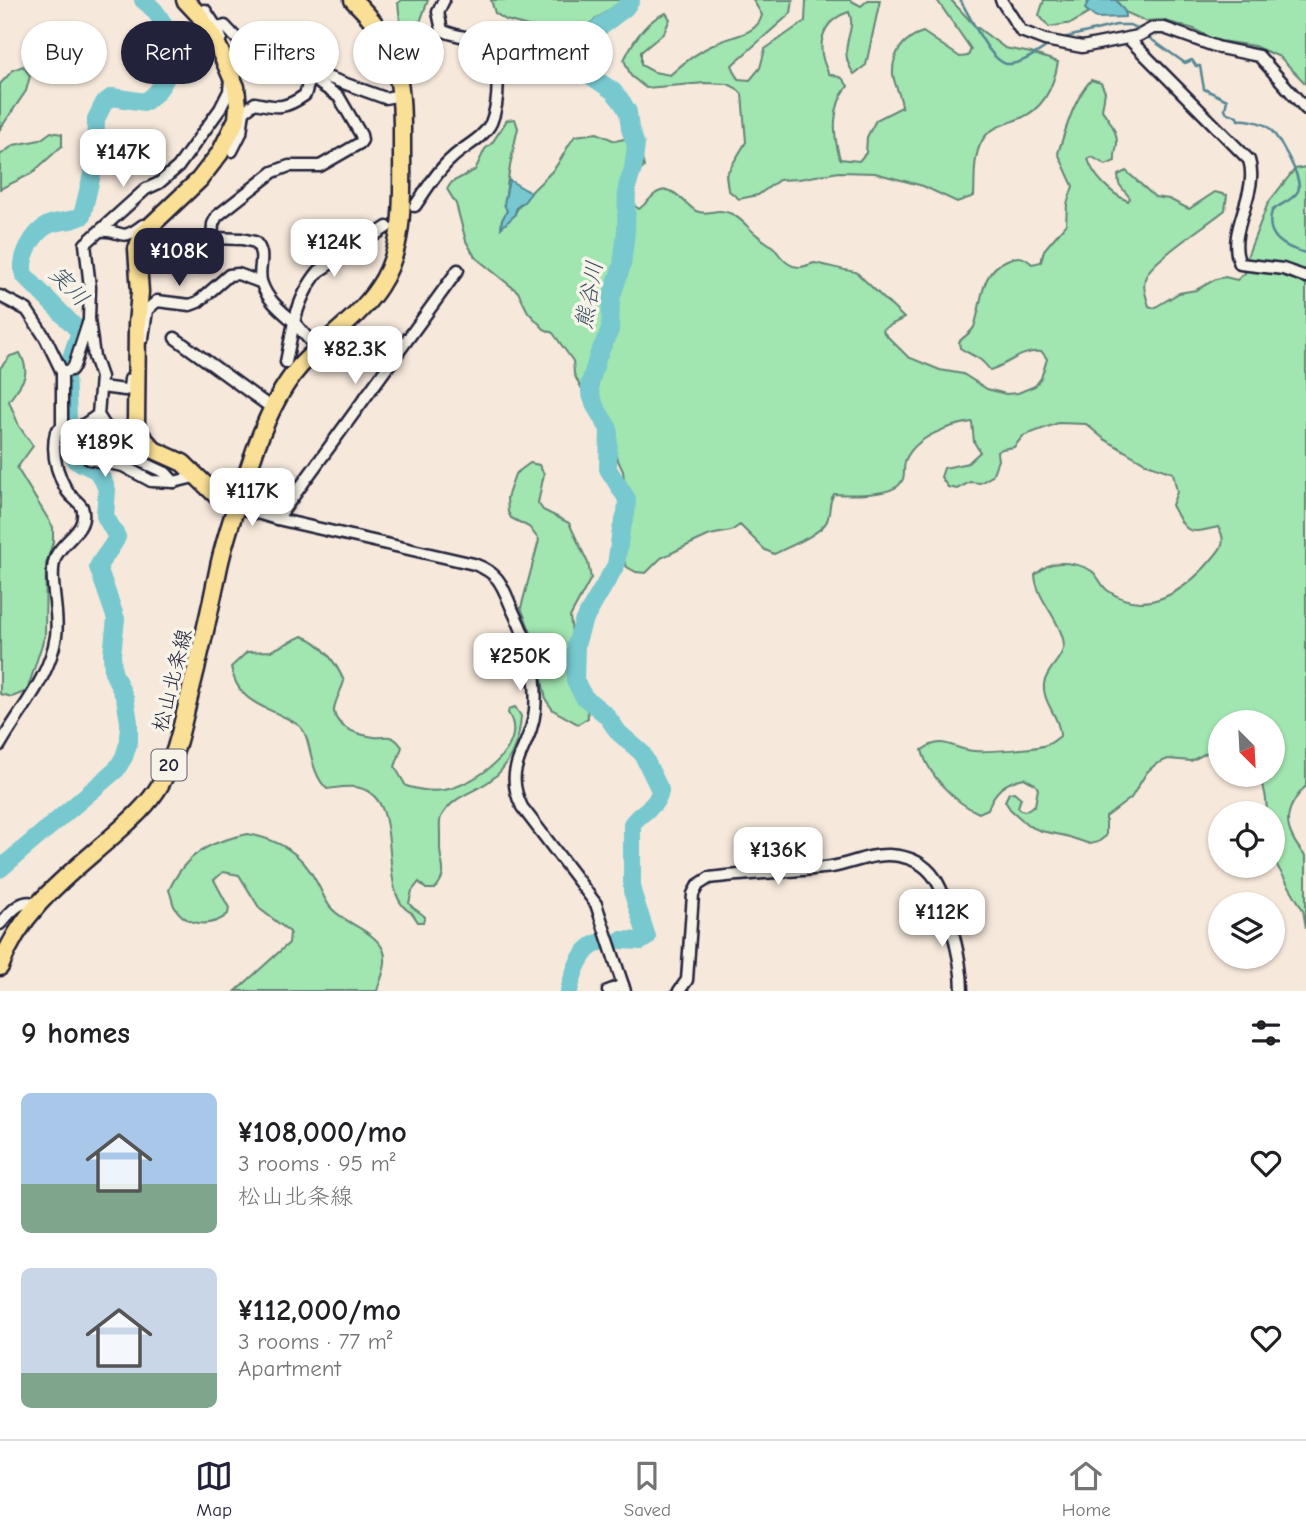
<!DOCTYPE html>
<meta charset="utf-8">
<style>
:root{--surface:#fff;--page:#f6f6f6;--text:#202124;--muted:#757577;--line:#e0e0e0;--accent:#22223b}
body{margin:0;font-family:"Comic Neue","Klee One",sans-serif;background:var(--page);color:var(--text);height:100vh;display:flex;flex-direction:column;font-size:26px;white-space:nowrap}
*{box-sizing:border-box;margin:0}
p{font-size:23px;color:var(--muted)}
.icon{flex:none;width:38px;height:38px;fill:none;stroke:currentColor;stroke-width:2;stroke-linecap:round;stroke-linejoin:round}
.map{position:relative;height:991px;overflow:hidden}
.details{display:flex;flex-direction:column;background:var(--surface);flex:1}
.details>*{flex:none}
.top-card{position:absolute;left:21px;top:21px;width:700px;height:63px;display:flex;gap:14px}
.needle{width:46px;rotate:156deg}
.fabs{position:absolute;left:1208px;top:710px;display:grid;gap:14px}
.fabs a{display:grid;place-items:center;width:77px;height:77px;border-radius:50%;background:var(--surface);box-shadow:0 2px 5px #0004;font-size:35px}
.price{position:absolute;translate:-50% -60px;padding:0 16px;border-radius:14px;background:#fff;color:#222;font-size:23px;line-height:46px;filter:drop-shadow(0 2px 4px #0008)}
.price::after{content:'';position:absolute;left:50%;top:42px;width:21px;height:16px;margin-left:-10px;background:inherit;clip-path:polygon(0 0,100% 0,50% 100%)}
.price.on{background:var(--accent);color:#fff}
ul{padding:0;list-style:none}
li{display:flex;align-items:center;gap:21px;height:175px;padding:0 21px}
li span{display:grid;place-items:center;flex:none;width:196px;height:140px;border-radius:10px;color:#555}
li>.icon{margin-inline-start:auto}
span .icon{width:84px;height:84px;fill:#fffc;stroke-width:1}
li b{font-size:30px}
h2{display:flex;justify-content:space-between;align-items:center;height:84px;padding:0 21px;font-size:30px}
.tag{padding:0 24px;border-radius:32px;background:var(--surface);box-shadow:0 2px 5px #0004;font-size:24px;line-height:63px}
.tag.on{background:var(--accent);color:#fff}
.tab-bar{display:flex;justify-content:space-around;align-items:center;height:98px;border-top:2px solid var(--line);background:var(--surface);font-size:19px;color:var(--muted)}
.tab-bar a{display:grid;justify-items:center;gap:4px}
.tab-bar .on{color:var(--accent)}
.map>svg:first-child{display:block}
</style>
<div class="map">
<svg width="1306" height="991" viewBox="0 0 1306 991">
<rect width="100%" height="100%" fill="#f6e8db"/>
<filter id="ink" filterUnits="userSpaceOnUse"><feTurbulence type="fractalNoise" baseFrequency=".0143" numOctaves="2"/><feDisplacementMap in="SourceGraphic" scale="14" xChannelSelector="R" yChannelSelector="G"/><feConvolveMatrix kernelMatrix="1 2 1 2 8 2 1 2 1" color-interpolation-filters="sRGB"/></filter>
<g filter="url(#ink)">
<!-- green -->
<g fill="#a1e5b0" stroke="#628476" stroke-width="2">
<path d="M 402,0 L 428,0 L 419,25 L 411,30 L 400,21 L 398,3 Z"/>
<path d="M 491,0 L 623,0 L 579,31 L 560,35 L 506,20 L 495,13 Z"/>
<path d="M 753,0 L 793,0 L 791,13 L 732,65 L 738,79 L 750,80 L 760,68 L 765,49 L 805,21 L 806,0 L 850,0 L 861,6 L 868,0 L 880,0 L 866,65 L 854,74 C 835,47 858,32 849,12 C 820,21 815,48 829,74 L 842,78 L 848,86 C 831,106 833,135 840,159 L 859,161 L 866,153 L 867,137 L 876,120 L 902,107 C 901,95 894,85 893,74 C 892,53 904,38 923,32 L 960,57 L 968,56 L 971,49 L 937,0 L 951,0 L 974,25 L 1005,48 L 1031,53 L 1058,62 C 1054,85 1045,108 1021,118 C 1007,124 988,127 981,143 C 973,158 975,180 974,196 L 957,202 L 923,186 L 875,173 L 839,172 L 799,179 L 779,180 L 758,195 L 739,199 L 728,190 L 726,175 L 746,142 L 742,94 L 736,88 L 728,84 L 705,83 L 646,88 L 631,76 L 624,60 C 633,41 646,20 666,13 L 670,19 L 664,33 L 641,52 L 641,65 L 654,72 L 670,75 C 683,63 701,50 717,43 C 734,35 757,35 762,15 Z"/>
<path d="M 1044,0 L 1092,0 L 1088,2 L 1086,9 L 1089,13 L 1072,23 L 1049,27 L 1039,15 Z"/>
<path d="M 1116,0 L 1306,0 L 1306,84 L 1280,57 L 1254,46 L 1214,40 L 1194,29 L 1162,20 L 1145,21 L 1125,12 Z"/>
<path d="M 23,66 L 30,76 L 26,91 L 0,129 L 0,84 L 13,70 Z"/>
<path d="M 1091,80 L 1101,83 L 1105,92 L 1102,110 C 1109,120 1117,130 1117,143 C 1117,150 1114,153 1115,161 L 1106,165 L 1092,157 L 1088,159 C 1093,176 1111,194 1128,201 L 1130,198 L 1119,184 L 1118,175 L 1126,171 L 1155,197 L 1169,199 L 1189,209 L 1215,192 L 1227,195 L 1225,210 C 1208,224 1157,257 1147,274 C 1141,284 1146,296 1149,306 L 1154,308 L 1179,293 L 1196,290 L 1216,279 L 1225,277 L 1237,280 L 1245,273 L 1247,257 L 1268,203 L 1295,169 L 1306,167 L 1306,269 L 1300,270 L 1302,281 L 1306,284 L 1306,786 C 1281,812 1283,830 1306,857 L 1306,928 L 1303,910 L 1272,857 L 1272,814 L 1267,814 C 1266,797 1267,783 1250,775 L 1272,775 L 1272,723 L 1220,723 L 1220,751 L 1210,751 L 1191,761 L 1168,759 L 1156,764 L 1147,772 L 1131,798 L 1106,817 L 1106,836 L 1098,842 L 1090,844 L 1066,836 L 1041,831 L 1029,826 L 1010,809 L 1005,801 L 1009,793 L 1014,792 L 1021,798 L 1018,807 L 1021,810 L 1025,811 L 1035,805 L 1038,789 L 1035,784 L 1024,778 C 1005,782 994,791 988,809 L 979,813 C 955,803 928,775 922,750 C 945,734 952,750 974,751 C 986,752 1036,749 1046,745 C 1051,744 1056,739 1060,736 C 1060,716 1042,703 1044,684 C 1046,668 1068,656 1063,639 C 1057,615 1037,600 1035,575 C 1040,571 1046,565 1053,564 C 1064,561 1086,565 1094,573 C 1099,578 1101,585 1107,590 C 1146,619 1186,590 1212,559 C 1222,548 1227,541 1218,527 C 1188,534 1187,535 1172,505 L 1177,492 L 1173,473 L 1147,464 L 1104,439 L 1086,424 L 1058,423 L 1023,436 L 1014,447 L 1002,449 L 997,452 L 998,460 L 992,476 L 980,483 L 970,482 L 957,489 L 948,487 L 941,477 L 944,468 L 968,463 L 980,452 L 974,442 L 972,422 C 949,425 916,437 906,459 C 902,468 907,478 899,485 C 887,496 849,495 834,494 C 828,503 831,511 827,521 C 821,534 788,547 774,554 L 765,550 L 740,525 L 731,531 L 710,535 L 686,546 L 661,558 L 646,573 L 636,572 L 627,567 L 621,555 L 627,509 L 623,471 L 615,454 L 610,436 L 579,384 L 574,374 L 573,361 L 553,333 L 544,329 L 528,312 L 518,292 L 475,257 L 466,241 L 456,204 L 447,189 L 452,182 L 475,170 L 485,149 L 492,143 L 507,120 L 515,119 L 518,128 C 514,146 502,196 507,211 L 502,220 L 514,216 C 520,199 542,183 554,169 C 562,159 567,146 575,136 L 597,133 L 615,141 L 634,137 L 640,150 L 644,167 C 631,180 618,196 639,209 C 646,204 649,199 655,194 C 672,181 685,205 696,211 C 709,217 715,206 732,214 C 743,220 748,228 757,235 C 762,240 769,243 774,248 C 779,254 782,260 789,264 C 798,270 805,266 814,263 C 817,263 847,271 856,272 L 904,318 L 883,329 L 884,333 L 908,357 L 940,370 L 963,374 L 987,389 L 1006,394 L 1018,393 L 1035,386 L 1041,378 L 1047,359 L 1042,352 C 1020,350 1010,364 990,370 C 979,355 973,357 960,348 L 959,342 C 963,337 971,333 974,327 C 983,302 979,272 1007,260 C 1019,255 1023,256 1032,264 L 1041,262 L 1044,250 L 1066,224 L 1067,204 L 1073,186 L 1058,153 C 1067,126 1073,101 1091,80 Z"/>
<path d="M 51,132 L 62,134 L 62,146 L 31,174 L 0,189 L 0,155 L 14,145 L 40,140 Z"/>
<path d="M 20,353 C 32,376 22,382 9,401 L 19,426 L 33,446 L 17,468 L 53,527 L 53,542 L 46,564 L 45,635 L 27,691 L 12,697 L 0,694 L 0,368 L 10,356 Z"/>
<path d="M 530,463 L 539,465 L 544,474 L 538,503 L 543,510 L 569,523 L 588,563 L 591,578 L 570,617 L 579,689 L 587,707 L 588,718 L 578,724 L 553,710 L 546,700 L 534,640 L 521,608 L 539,540 L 529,527 L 511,518 L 508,512 L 507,498 L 515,474 Z"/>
<path d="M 302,636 C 322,642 336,663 344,681 C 342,690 333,703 334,712 C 337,729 360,735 374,737 C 379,738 385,736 390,737 C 396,738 399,743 402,747 L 395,767 L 406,786 C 419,790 431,792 444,790 C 474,785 531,747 508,713 L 509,709 L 515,707 L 521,716 C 520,739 509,769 488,782 C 471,794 453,796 441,817 C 439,822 440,827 440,833 C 440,838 440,844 440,849 C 441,867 449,872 435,889 L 426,889 L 419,882 L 412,891 L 409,903 C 413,910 420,911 425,917 L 423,922 L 418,922 L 412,913 C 374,896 408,801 360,788 C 350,785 337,788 327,789 C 307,770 313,735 298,725 C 271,706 238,707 231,667 L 247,652 L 271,651 Z"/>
<path d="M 248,834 C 279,840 301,852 316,881 C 321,889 325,902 332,909 C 346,924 373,930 383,949 C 389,962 381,978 377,991 L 236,991 L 289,943 L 290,932 L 260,909 L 239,875 L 223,872 L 214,880 L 229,908 L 228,914 C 212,928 186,927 174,906 C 172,901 171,895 169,890 C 186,853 209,842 248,834 Z"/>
</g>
<!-- water -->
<g fill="#77c8cf" stroke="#558694" stroke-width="2">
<path d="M 1092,0 L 1116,0 L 1125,12 L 1125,17 L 1096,18 L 1085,9 L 1088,2 Z"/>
<path d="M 509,180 L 531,193 L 524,202 L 517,207 L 514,216 L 501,228 L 502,220 L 507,211 L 504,204 Z"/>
</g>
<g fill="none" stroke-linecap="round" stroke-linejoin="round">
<!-- stream -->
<g stroke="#558694" stroke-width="2.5">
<path d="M 960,0 C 970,15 991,66 1010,64 C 1024,63 1039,51 1051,44"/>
<path d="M 1145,35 L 1185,63 L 1192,60 L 1196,66 L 1200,66 L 1204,89 L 1227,100 L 1225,109 L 1227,113 L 1237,116 L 1238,120 C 1247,119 1257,122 1265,125 C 1275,129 1304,179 1298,191 C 1293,201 1279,204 1272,211 C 1264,237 1285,248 1306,253"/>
<path d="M 1059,39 L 1116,25 L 1130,25 L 1140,30"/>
</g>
<!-- river -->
<g stroke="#77c8cf" stroke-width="18">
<path d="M 0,869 L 116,770 L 124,757 L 129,741 L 129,722 L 125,698 L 113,672 L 112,654 L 116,619 L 98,567 C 103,556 112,549 117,537 L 105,516 L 107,490 L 103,480 L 96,470 L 75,460 L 69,442 L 66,372 L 80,332 L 24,275 C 19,258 33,233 48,225 C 59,220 71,222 82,216 L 95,162 L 96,119 L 104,103 L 112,97 L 145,102 C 182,78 177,25 143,0"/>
<path d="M 621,940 L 641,941 L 647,937 L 632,891 L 632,824 C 641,811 658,807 660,790 L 642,753 L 619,733 L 606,715 L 584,697 L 575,681 L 576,645 L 583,622 L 616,565 L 621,530 L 626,514 L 627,499 L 608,469 L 609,429 L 595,406 L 590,392 L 590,383 L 598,356 L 610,330 L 611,299 L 622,265 L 626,231 L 627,187 L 633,169 L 636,145 L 630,129 L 628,112 L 622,102 L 613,91 L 576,66 L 570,56 L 572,48 L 625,8 L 631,0"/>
<path d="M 569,991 C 573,974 580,949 598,943"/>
</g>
<!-- minor casing -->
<g stroke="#22223b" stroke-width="15">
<g id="minor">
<path d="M 1001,0 L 1021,31 L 1045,40 L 1082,47 L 1138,36 L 1153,28 L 1164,28 L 1220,48 L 1259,56 L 1306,109"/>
<path d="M 205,10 L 217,28"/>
<path d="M 221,38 L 217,28 L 225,26 L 253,56 L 260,58 L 283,53 L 301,55 L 315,61 L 305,95 C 285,109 278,108 255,103 L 244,111 L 241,133 L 232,151"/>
<path d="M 1128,38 L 1249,160 C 1260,194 1225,231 1240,264 L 1283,269 L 1306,277"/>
<path d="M 313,72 L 385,98 L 401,95"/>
<path d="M 415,206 C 426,190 437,171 451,159 C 463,147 483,139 491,123 C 499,104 502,61 487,46 C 474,35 456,38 442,30 L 438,12 L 444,0"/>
<path d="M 100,231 C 124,229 118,244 143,225"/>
<path d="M 212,238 L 213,224 L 217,216 L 273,172 L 289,166 L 320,166 L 360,143 L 362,140 L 361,135 L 339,97 L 310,77"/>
<path d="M 140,240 L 157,250 L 166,250 L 212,238 L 242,239 L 255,242 C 268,255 256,270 262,284 C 268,301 282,311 294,322 L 286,362"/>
<path d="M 0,296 L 27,310 L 46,339 L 62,372 L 71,370 L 74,366 L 88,323"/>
<path d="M 143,338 L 147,310 L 157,301 L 190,305 L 198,302 L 229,275 L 238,274 L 260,282"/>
<path d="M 175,338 L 273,409"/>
<path d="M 317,349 L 294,322 C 299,303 306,286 319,271 L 387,227"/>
<path d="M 62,372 L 62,427"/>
<path d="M 101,387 L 125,390 L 129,389 L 130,379"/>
<path d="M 79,428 L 82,453 L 89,459 L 123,466 L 151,481 L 174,482"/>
<path d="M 198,476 L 174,482 L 166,473 L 127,455 L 116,432 L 105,426 L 98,415 L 101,377 L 94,357 L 89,319 L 90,287 L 85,244 L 146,189 L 159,183 L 178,167 L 220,109 L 229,91 L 230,80"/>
<path d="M 237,507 L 277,519 L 474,564 C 501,574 502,586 513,611 C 529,643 538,673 535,710 C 531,750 501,765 522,807 L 596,904 L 625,991"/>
<path d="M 277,519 L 458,270"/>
<path d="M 0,745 C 20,710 50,677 56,636 C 60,612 47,576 56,556 C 65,538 89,530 82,507 C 78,501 71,497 67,491 C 56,472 51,453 56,432 L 62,427 L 79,428 L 98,415"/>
<path d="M 0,924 C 10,913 21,897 37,904"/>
<path d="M 608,991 L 623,985"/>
<path d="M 679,991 L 687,980 L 693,894 L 698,885 L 709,878 C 749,873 791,872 831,867 C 850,864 870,854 889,855 C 935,857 944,890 952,928 C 957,950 962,969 962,991"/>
</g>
</g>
<!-- primary casing -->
<g stroke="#22223b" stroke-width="21">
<g id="primary">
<path d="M 185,0 L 199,15 L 216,42 L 236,87 L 238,106 L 237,119 L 220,153 L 199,180 L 143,233 L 137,249 L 140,292 L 137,324 L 136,423 L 138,432 L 154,450 L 183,463 L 217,496 L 237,507"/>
<path d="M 0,967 C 23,906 68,876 115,834 C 131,820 149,804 160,785 C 175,759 181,730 188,701 C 199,658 209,615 218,571 C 225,535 239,499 250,465 C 261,431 276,393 300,366 C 325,339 358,319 379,287 C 406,247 402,194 402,147 C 402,118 403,87 393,59 C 386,36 371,17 353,0"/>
</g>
</g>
<!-- minor -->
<use href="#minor" stroke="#f7f3e8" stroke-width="10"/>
<!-- primary -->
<use href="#primary" stroke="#fadf96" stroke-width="16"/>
</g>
</g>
<g text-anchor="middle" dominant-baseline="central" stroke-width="7" stroke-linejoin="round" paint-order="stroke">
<!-- shield labels -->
<rect fill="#f7f3e8" stroke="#62616f" stroke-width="2" x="151.5" y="749.5" width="35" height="31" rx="5"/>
<g font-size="19" font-weight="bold" fill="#22223b">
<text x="169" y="765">20</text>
</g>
<!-- street labels -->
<g font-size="21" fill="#22223b" stroke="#f7f3e8">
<text transform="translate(172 680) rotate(-76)">松山北条線</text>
</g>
<!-- water labels -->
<g font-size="23" font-style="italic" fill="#3c5467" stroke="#f7f3e8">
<text transform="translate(69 286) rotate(46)">実川</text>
<text transform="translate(589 295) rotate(-80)">熊谷川</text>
</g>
</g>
</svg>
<div class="fabs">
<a><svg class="needle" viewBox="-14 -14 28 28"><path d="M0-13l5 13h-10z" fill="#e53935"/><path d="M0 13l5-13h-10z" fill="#757577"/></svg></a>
<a><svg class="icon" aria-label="locate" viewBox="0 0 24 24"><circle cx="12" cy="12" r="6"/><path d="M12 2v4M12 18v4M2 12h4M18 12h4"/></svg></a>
<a><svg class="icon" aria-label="layers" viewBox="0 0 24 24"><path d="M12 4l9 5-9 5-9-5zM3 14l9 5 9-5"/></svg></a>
</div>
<b class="price" style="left:123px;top:189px">¥147K</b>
<b class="price" style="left:334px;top:279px">¥124K</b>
<b class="price on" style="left:179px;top:288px">¥108K</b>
<b class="price" style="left:355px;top:386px">¥82.3K</b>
<b class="price" style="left:105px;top:479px">¥189K</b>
<b class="price" style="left:252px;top:528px">¥117K</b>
<b class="price" style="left:520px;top:693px">¥250K</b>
<b class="price" style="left:778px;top:887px">¥136K</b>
<b class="price" style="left:942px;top:949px">¥112K</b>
<div class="top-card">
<a class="tag">Buy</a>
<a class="tag on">Rent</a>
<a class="tag">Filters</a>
<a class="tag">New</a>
<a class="tag">Apartment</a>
</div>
</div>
<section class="details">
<h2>9 homes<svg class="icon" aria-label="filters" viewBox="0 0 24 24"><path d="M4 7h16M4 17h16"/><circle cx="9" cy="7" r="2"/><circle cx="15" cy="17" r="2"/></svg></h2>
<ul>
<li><span style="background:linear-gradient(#a9c7e8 65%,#7fa58c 0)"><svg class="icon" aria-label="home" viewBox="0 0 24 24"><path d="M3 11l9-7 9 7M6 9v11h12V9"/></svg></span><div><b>¥108,000/mo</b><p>3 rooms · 95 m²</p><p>松山北条線</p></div><svg class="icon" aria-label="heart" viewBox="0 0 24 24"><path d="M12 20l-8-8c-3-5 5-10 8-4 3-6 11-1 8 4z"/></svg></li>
<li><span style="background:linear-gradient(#c9d6e8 75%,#7fa58c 0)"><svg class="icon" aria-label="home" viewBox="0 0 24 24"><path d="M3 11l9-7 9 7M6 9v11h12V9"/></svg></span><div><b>¥112,000/mo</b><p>3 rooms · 77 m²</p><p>Apartment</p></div><svg class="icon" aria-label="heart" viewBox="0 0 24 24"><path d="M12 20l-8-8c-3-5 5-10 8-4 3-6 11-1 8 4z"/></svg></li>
</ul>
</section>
<nav class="tab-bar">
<a class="on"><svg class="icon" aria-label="map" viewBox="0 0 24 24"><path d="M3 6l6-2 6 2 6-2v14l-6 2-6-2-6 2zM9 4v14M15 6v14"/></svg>Map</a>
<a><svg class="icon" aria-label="saved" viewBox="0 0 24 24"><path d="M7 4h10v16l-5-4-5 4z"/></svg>Saved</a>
<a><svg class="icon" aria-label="home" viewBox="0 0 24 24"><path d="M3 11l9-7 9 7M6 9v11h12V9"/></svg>Home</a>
</nav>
